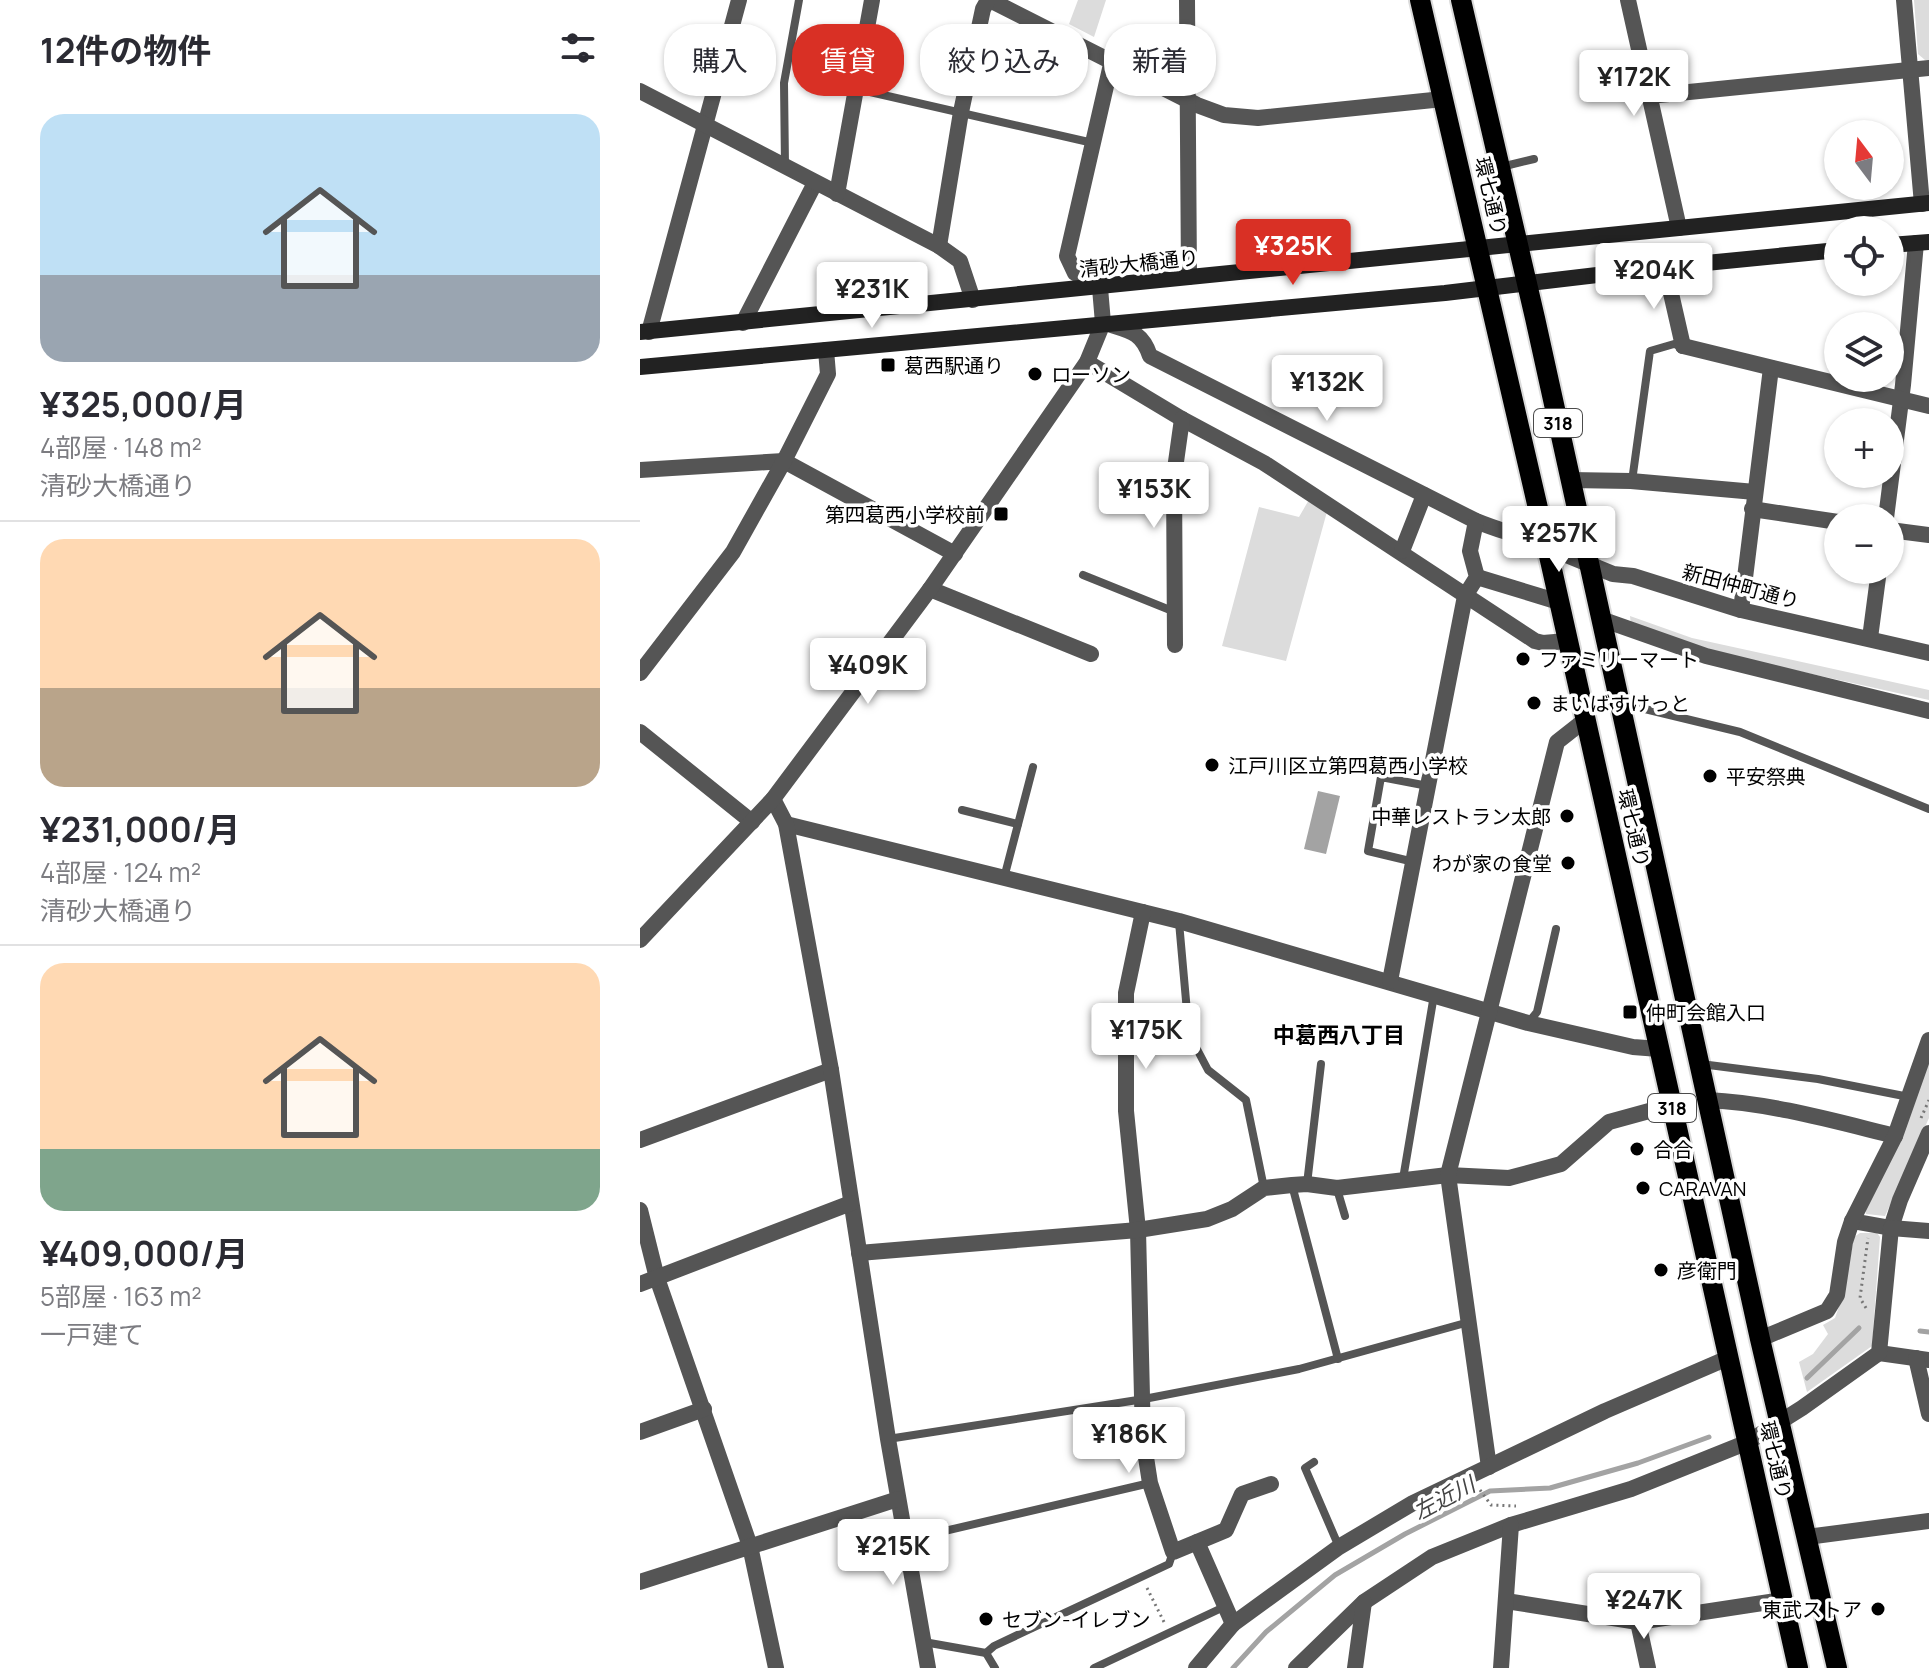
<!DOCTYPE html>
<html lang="ja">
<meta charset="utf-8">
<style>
:root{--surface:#fff;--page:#f7f7f7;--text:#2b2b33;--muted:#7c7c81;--line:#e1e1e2;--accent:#d93025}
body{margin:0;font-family:Manrope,"Noto Sans JP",sans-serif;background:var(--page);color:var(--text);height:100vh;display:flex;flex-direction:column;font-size:30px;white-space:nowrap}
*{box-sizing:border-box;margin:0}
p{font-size:26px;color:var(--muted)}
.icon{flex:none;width:44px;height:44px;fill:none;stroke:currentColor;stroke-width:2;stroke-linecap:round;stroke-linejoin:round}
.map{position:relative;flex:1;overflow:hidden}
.sheet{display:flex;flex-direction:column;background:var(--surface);width:640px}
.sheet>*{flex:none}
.guide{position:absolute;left:24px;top:24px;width:760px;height:72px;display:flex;gap:16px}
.needle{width:52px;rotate:344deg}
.buttons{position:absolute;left:1184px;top:120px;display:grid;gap:16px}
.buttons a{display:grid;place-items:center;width:80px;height:80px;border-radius:50%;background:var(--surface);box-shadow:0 2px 6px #0004;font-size:40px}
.price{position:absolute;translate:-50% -68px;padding:0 18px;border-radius:8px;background:#fff;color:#222;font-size:26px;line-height:52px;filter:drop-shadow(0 2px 4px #0008)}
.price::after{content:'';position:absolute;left:50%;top:48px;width:24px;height:18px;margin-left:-12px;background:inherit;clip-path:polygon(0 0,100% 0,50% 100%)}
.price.current{background:var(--accent);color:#fff}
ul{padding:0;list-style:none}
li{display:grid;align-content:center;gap:16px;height:424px;padding:0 40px}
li+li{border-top:2px solid var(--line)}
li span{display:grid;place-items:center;height:248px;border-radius:24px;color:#555}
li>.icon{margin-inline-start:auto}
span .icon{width:144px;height:144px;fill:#fffc;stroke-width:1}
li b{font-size:34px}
h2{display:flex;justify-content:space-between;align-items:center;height:96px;padding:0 40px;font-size:34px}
.chip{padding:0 28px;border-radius:32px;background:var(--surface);box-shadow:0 2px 6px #0004;font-size:28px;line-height:72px}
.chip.current{background:var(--accent);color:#fff}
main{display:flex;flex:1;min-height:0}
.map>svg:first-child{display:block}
</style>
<main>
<section class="sheet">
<h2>12件の物件<svg class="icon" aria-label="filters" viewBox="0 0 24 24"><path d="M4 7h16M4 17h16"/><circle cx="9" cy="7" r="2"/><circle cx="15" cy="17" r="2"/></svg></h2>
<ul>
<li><span style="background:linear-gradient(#bfe0f5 65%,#9aa5b1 0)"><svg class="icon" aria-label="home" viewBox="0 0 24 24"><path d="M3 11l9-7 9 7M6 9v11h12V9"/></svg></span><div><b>¥325,000/月</b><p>4部屋 · 148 m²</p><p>清砂大橋通り</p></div></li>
<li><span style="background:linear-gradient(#ffd9b3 60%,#b9a48a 0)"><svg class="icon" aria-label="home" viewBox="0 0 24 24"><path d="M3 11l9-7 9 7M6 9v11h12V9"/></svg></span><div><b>¥231,000/月</b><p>4部屋 · 124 m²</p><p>清砂大橋通り</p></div></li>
<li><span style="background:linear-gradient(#ffd9b3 75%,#7fa58c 0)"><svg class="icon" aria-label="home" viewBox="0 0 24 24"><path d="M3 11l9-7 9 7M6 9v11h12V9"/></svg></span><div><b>¥409,000/月</b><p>5部屋 · 163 m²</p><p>一戸建て</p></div></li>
</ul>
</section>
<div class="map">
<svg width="1289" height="1668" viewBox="0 0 1289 1668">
<rect width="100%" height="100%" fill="#fff"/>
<!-- green -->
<g fill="#dcdcdc">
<path d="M 438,0 L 466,0 L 454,37 L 429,24 Z"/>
<path d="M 1274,0 L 1289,0 L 1289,60 L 1285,60 L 1278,54 Z"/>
<path d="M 670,498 L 688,508 L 646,661 L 582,646 L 619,507 L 659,517 Z"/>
<path d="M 990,616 L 1052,638 L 1289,690 L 1289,700 L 1068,651 L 991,626 Z"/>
<path d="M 1289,1063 L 1289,1118 L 1245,1216 L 1226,1214 L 1225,1209 Z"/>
<path d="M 1220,1233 L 1237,1233 L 1240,1237 L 1232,1346 L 1167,1392 L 1159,1362 L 1173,1354 L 1188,1334 L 1183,1325 L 1195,1318 L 1204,1292 L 1214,1237 Z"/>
</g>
<!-- water -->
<path fill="#a3a3a3" d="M 678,791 L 700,796 L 686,854 L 664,849 Z"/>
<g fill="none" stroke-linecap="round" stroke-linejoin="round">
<!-- stream -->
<g stroke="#a3a3a3" stroke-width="5">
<path d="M 1280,1331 L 1289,1332"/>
<path d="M 1167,1378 L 1219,1328"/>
<path d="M 593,1668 L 626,1632 L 695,1575 L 765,1534 L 850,1491 L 910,1488 L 998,1463 L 1069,1437"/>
</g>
<!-- primary casing -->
<g stroke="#dbdbdb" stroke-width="24">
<g id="primary">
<path d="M 780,0 L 907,547 L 1158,1668"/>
<path d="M 821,0 L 895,318 L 1120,1339 L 1197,1668"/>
</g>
</g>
<!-- path -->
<g stroke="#777" stroke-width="3" stroke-dasharray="2 4" stroke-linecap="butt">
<path d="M 1281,1118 L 1289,1100"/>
<path d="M 1226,1308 L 1220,1298 L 1228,1238"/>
<path d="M 840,1490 L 851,1505 L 876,1506"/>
<path d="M 507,1588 L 525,1624"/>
</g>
<!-- service -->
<g stroke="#555" stroke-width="8">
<path d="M 217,89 L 453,143"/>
<path d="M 145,166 L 144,83 L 159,0"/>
<path d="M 861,167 L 894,159"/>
<path d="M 992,481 L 1010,351 L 1034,344 L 1043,346"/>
<path d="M 443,575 L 535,612"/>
<path d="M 980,703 L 1100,732 L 1289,809"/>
<path d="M 322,810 L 378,824"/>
<path d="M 774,862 L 728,851 L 741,777 L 788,786"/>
<path d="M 364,878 L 393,767"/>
<path d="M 539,922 L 549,1034 L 568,1070 L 606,1100 L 624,1188"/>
<path d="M 888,1023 L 897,1012 L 916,929"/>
<path d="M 1061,1064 L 1178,1079 L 1269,1097"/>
<path d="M 763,1179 L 794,995"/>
<path d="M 667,1184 L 681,1064"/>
<path d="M 652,1185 L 698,1359"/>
<path d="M 697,1189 L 705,1216"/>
<path d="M 248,1439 L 504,1399 L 659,1369 L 829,1322"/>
<path d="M 674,1462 L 665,1468 L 699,1547"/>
<path d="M 266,1540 L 510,1483"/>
<path d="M 284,1642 L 346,1653 L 355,1668"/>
<path d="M 346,1653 L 354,1646 L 529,1564 L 533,1552"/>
<path d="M 454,1668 L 586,1606"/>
</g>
<!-- minor -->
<g stroke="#555" stroke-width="16">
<path d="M 350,0 L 557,105 L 584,115 L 618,118 L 803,99"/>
<path d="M 988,0 L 1039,228"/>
<path d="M 1264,0 L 1282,204"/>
<path d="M 1009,96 L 1289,68"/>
<path d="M 299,246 L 321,112 L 343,9 L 348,0"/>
<path d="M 1025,267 L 1043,346"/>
<path d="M 460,288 L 435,273 L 427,256 L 472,60"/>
<path d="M 103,323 L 175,183"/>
<path d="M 468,324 C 490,331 502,332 510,356 L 836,521 C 860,531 883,536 907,547"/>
<path d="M 9,332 L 99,0"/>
<path d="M 447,362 L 542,419 L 624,463 L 895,641 L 903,643 L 927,641"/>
<path d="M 0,470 L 144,461 L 315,554"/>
<path d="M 930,480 L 991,481 L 1115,492"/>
<path d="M 1112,509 L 1198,522"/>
<path d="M 1246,518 L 1263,385 L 1276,243"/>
<path d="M 1250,530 L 1289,535"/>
<path d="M 762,551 L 784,495"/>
<path d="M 837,577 L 919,602"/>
<path d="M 290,589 L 451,654"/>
<path d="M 1101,610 L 1131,368"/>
<path d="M 961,619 L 1066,656 L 1289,711"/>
<path d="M 1230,638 L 1239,570"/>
<path d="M 535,645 L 534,476 L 542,419"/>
<path d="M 0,673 L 93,552 L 144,461 L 188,374 L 186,350"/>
<path d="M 0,732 L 112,822"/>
<path d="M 146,824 L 539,921 L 888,1023 L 993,1047 L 1019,1049"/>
<path d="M 503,912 L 486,993 L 486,1111 L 498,1230 L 503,1438 L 510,1483 L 533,1552 L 586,1530 L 602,1494 L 631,1484"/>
<path d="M 750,981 L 825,596 L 837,577 L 830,551 L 836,521"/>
<path d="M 1068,1100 C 1131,1103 1194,1121 1255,1136"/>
<path d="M 0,1140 L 191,1070"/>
<path d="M 0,1210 L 17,1278 L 110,1546 L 136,1668"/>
<path d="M 1212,1221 L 1251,1228"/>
<path d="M 219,1253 L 498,1230 L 567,1219 L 592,1209 L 624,1188 L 652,1185 L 667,1184 L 697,1188 L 808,1175 L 869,1178 L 921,1164 L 969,1122 L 1031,1105"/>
<path d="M 1120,1339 L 1187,1311 L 1197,1295 L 1205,1242 L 1212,1221 L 1255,1136 L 1289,1040"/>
<path d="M 1239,1353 L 1289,1360"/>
<path d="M 1276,1358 L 1289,1414"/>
<path d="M 0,1432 L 64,1409"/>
<path d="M 849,1467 L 808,1175 L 917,742 L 945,720"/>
<path d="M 1167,1537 L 1289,1521"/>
<path d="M 557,1542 L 593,1624"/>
<path d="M 866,1601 L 998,1622 L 1142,1600"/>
<path d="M 998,1622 L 1008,1668"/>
<path d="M 556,1668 L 593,1624 L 699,1547 L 773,1503 L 965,1411 L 1088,1358"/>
<path d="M 656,1668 L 724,1602 L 792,1557 L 871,1525 L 991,1489 L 1108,1442 L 1162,1408 L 1239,1353 L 1251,1228 L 1260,1200 L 1289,1133"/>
<path d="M 715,1668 L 724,1602"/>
<path d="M 861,1668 L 871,1525"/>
</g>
<!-- tertiary -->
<g stroke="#555" stroke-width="16">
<path d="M 547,0 L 549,277"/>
<path d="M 0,91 L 299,246 L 320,261 L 333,300"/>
<path d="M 197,194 L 232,0"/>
<path d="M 1043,346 L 1289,406"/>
<path d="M 907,547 L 973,574 L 993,576 L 1101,610 L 1289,653"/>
<path d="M 133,799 L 146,824 L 191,1070 L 248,1439 L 288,1668"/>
<path d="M 0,940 L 133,799 L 290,589 L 447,362 L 463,323 L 460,288"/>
<path d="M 1251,1228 L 1289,1231"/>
<path d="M 0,1284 L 211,1203"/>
<path d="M 0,1582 L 258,1499"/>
</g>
<!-- secondary -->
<g stroke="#222" stroke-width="16">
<path d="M 1250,245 L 1289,242"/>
<path d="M 0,332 L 1289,203"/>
<path d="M 0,367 L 805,293 L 1025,267 L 1198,250"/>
</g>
<!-- primary -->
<use href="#primary" stroke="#000" stroke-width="20"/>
</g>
<!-- markers -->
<g fill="#000" stroke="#fff" stroke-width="3">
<rect x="240" y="357" width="16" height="16" rx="4"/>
<circle cx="395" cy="374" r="8"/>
<rect x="353" y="506" width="16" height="16" rx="4"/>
<circle cx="883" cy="659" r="8"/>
<circle cx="894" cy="703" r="8"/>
<circle cx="572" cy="765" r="8"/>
<circle cx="1070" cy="776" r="8"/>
<circle cx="927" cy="816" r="8"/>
<circle cx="928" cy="863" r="8"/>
<rect x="982" y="1004" width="16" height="16" rx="4"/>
<circle cx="997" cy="1149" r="8"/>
<circle cx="1003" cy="1188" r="8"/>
<circle cx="1021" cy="1270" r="8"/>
<circle cx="1238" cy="1609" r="8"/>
<circle cx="346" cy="1619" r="8"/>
</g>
<g text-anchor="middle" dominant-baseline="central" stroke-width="7" stroke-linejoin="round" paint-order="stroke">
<!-- shield labels -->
<g fill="#fff" stroke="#4c4c4c" stroke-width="2">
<rect x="894" y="409" width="48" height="28" rx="6"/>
<rect x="1008" y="1094" width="48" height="28" rx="6"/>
</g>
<g font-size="18" font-weight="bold" fill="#000">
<text x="918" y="423">318</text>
<text x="1032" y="1108">318</text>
</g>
<!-- street labels -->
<g font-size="20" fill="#000" stroke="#fff">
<text transform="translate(851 196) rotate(77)">環七通り</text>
<text transform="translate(499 263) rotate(-6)">清砂大橋通り</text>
<text transform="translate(1101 586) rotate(15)">新田仲町通り</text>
<text transform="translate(994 828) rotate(77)">環七通り</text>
<text transform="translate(1136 1460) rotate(77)">環七通り</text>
</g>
<!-- poi labels -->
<g font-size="20" fill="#000" stroke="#fff" text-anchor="start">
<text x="264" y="365">葛西駅通り</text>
<text x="411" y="374">ローソン</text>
<text x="345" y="514" text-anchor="end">第四葛西小学校前</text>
<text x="899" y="659">ファミリーマート</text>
<text x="910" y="703">まいばすけっと</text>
<text x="588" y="765">江戸川区立第四葛西小学校</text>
<text x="1086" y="776">平安祭典</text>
<text x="911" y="816" text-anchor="end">中華レストラン太郎</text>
<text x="912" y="863" text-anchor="end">わが家の食堂</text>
<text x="1006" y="1012">仲町会館入口</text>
<text x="1013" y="1149">合合</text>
<text x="1019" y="1188">CARAVAN</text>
<text x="1037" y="1270">彦衛門</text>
<text x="1222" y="1609" text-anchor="end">東武ストア</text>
<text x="362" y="1619">セブン-イレブン</text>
</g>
<!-- neighbourhood labels -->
<g font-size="22" font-weight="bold" fill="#000" stroke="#fff">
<text x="699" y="1035">中葛西八丁目</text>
</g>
<!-- water labels -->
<g font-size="22" font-style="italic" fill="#444" stroke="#fff">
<text transform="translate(804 1498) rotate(-28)">左近川</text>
</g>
</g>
</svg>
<div class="buttons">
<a><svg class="needle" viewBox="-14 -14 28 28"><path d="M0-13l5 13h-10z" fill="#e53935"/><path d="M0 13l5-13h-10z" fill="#7c7c81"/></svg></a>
<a><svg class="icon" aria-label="locate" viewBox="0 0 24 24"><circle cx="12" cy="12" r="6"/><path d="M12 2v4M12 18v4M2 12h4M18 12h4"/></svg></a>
<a><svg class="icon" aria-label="layers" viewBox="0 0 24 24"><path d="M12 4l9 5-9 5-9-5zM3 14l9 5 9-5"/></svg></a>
<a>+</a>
<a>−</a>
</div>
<b class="price" style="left:994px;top:118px">¥172K</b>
<b class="price current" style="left:653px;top:287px">¥325K</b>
<b class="price" style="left:1014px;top:311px">¥204K</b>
<b class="price" style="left:232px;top:330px">¥231K</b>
<b class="price" style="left:687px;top:423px">¥132K</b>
<b class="price" style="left:514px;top:530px">¥153K</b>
<b class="price" style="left:919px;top:574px">¥257K</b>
<b class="price" style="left:228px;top:706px">¥409K</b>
<b class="price" style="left:506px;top:1071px">¥175K</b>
<b class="price" style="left:489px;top:1475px">¥186K</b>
<b class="price" style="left:253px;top:1587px">¥215K</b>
<b class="price" style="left:1004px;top:1641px">¥247K</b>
<div class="guide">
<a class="chip">購入</a>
<a class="chip current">賃貸</a>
<a class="chip">絞り込み</a>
<a class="chip">新着</a>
</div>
</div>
</main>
